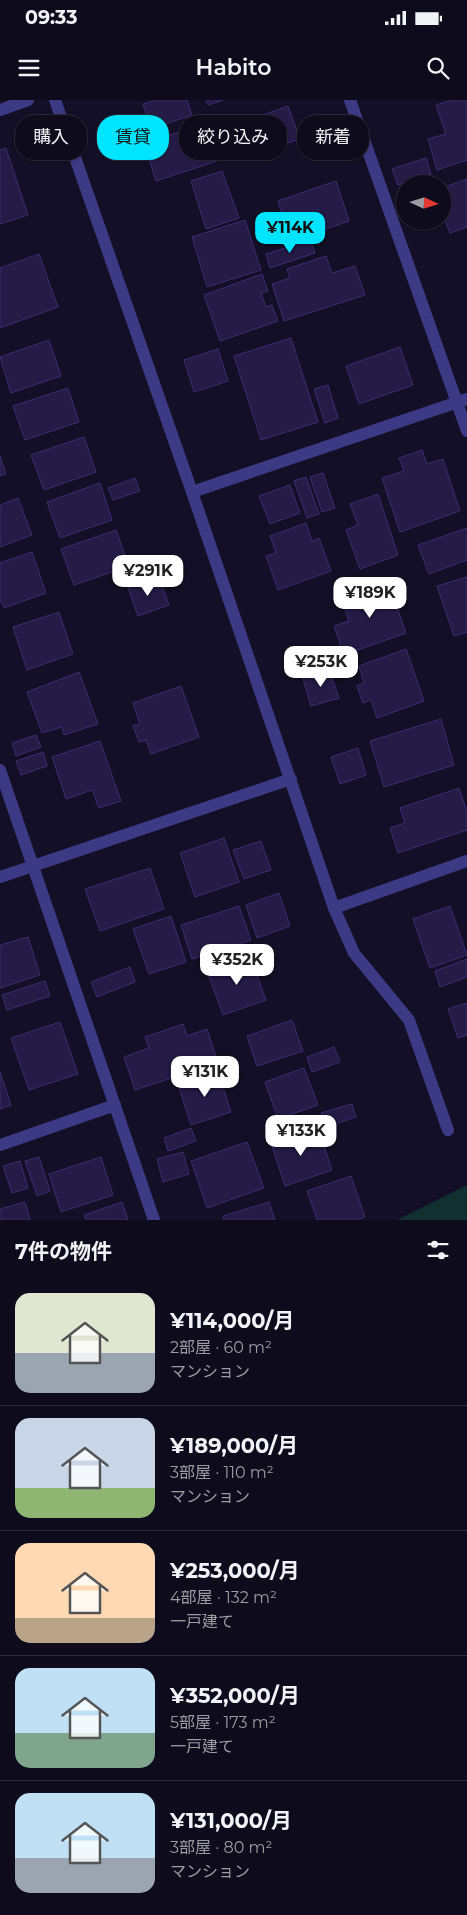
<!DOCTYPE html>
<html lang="ja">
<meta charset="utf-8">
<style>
:root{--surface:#0e0b1c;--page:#1c1929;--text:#f1f3f6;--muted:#9b9ba3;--line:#2e2b3b;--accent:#00e5ff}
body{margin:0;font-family:Montserrat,"Noto Sans JP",sans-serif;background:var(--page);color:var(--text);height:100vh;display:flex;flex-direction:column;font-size:19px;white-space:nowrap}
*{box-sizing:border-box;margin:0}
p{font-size:16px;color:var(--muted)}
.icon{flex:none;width:28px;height:28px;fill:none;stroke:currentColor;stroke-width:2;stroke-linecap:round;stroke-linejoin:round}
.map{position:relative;height:1120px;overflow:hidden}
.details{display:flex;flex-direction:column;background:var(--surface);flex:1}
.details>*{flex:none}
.hud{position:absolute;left:15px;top:15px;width:438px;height:45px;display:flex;gap:10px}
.needle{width:32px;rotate:94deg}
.controls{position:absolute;left:396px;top:75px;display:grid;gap:10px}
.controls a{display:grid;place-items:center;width:55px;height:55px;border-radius:50%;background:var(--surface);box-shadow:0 1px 4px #0004,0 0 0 1px var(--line);font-size:25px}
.price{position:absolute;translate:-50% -42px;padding:0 11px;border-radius:10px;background:#fff;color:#222;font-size:16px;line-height:32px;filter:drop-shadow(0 1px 2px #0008)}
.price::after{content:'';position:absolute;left:50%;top:30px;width:15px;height:11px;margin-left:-8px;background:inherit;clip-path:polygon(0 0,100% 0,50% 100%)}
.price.active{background:var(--accent);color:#111}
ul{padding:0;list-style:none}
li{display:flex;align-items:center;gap:15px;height:125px;padding:0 15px}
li+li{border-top:1px solid var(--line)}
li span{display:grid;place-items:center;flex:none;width:140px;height:100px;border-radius:15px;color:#555}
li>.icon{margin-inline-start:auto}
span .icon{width:60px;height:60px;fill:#fffc;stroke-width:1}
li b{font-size:21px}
h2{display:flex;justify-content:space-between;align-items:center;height:60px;padding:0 15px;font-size:21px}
.chip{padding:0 18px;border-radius:20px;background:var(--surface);box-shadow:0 1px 4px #0004,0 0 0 1px var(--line);font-size:18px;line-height:45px}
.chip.active{background:var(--accent);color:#111}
.status{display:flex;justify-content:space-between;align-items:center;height:35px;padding:0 25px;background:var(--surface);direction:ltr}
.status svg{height:14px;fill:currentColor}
header{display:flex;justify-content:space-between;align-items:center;height:65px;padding:0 15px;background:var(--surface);font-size:22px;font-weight:600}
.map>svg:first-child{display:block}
</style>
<div class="status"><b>09:33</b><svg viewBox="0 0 49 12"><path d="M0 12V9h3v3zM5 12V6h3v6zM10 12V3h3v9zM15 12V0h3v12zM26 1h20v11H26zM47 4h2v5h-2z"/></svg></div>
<header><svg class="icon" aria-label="menu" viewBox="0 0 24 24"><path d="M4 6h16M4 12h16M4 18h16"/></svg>Habito<svg class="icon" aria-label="search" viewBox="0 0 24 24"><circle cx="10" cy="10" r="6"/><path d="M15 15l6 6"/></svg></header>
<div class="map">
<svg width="467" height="1120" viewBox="0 0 467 1120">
<rect width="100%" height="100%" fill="#130f26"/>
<!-- green -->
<path fill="#12302f" d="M 467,1085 L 467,1120 L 397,1120 Z"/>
<!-- building -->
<g fill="#241b47" stroke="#3b2d73">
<path d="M 156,0 L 187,0 L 192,15 L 151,29 L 143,4 Z"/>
<path d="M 206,0 L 223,0 L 208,5 Z"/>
<path d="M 451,0 L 467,0 L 467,60 L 437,70 L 428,39 L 446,34 L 436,5 Z"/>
<path d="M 288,6 L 300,39 L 243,58 L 232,26 Z"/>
<path d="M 136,23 L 141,35 L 109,47 L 104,34 Z"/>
<path d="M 205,24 L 217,61 L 156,81 L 144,43 Z"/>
<path d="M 6,48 L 28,115 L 0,124 L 0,50 Z"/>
<path d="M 426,58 L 431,74 L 398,85 L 392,69 Z"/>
<path d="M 222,71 L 239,118 L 206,129 L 191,81 Z"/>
<path d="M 467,79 L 467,127 L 450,133 L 442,113 L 442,88 Z"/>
<path d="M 336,81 L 349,121 L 291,141 L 278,101 Z"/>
<path d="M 245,120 L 261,170 L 207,187 L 192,137 Z"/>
<path d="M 310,140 L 315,153 L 270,168 L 266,154 Z"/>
<path d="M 39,154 L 58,207 L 0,228 L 0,168 Z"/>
<path d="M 326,156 L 332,173 L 355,166 L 365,195 L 284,221 L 272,184 L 290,178 L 287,169 Z"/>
<path d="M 262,174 L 268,191 L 261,193 L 266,207 L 272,205 L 278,221 L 220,241 L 204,195 Z"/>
<path d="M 291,238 L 318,322 L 261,340 L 234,256 Z"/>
<path d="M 49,240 L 61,276 L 11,293 L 0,257 Z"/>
<path d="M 400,247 L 413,285 L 359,304 L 346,266 Z"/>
<path d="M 218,249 L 228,281 L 194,292 L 184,260 Z"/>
<path d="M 328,285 L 338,318 L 325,323 L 314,289 Z"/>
<path d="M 68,288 L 79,322 L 25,340 L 13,306 Z"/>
<path d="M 84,337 L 96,372 L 44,390 L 31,355 Z"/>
<path d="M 422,350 L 427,364 L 443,359 L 460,411 L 400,432 L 382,378 L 404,371 L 399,358 Z"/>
<path d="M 0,356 L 6,374 L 0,376 Z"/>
<path d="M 323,373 L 335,408 L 322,412 L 310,377 Z"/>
<path d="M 306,377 L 319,414 L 307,418 L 294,381 Z"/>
<path d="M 135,378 L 140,391 L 113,400 L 108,388 Z"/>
<path d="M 100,383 L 112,420 L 60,438 L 47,402 Z"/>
<path d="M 290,385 L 300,413 L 270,424 L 259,396 Z"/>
<path d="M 378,394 L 398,455 L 360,469 L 346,430 L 358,425 L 350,404 Z"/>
<path d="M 18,398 L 32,435 L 0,447 L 0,405 Z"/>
<path d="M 306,423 L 312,441 L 319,438 L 331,471 L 278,490 L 266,456 L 276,453 L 270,436 Z"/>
<path d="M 467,428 L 467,460 L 429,474 L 418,445 Z"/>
<path d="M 116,430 L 129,466 L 74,485 L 61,449 Z"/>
<path d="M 32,452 L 46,493 L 4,508 L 0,500 L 0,463 Z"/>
<path d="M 159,477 L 169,505 L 138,516 L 128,488 Z"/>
<path d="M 467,477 L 467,532 L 454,536 L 437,486 Z"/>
<path d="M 388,482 L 406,533 L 344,555 L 334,526 L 349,521 L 342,499 Z"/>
<path d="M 59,512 L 73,554 L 27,570 L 13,527 Z"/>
<path d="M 333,547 L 337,562 L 304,573 L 299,558 Z"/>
<path d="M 406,549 L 424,601 L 377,618 L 371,600 L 363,603 L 357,586 L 364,583 L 359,566 Z"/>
<path d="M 329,570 L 339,598 L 311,606 L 303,579 Z"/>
<path d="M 79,572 L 98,624 L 64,635 L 62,627 L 42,633 L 27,592 Z"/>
<path d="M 181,586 L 199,637 L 151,654 L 146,640 L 139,642 L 133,626 L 140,624 L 133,603 Z"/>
<path d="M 441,619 L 454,665 L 384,687 L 370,641 Z"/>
<path d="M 36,635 L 41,647 L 16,656 L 12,643 Z"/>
<path d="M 100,641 L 121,701 L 99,708 L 92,690 L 66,699 L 52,657 Z"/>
<path d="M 358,648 L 366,675 L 340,684 L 331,657 Z"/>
<path d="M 43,652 L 47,666 L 21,675 L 16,661 Z"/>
<path d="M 459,688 L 467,712 L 467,730 L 398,753 L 390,728 L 405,723 L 400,708 Z"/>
<path d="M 224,738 L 239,782 L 195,797 L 180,753 Z"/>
<path d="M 261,741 L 271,770 L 244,779 L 233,750 Z"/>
<path d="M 150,768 L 164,809 L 100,831 L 85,789 Z"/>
<path d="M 279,793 L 290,826 L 257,838 L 246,805 Z"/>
<path d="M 239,806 L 251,840 L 192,859 L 181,825 Z"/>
<path d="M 450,806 L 467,855 L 430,868 L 413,819 Z"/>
<path d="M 171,816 L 186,862 L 149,874 L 133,829 Z"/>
<path d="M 28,837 L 40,875 L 0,888 L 0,845 Z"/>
<path d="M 250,856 L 266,900 L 223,915 L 207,871 Z"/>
<path d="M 467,859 L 467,877 L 440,887 L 435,871 Z"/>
<path d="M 130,867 L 135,882 L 97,897 L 91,882 Z"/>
<path d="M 45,881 L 50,896 L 7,910 L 2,895 Z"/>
<path d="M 467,903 L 467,935 L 458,938 L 448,909 Z"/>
<path d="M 292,920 L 303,951 L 257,966 L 247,936 Z"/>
<path d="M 60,922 L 78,974 L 29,990 L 11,938 Z"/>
<path d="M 183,924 L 187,936 L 207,929 L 218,963 L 135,990 L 124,957 L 149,948 L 145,937 Z"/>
<path d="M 334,947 L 340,962 L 312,972 L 307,957 Z"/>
<path d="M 304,968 L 318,1005 L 278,1019 L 265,982 Z"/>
<path d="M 218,971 L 231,1012 L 191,1025 L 178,984 Z"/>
<path d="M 0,972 L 11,1005 L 0,1009 Z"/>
<path d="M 352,1004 L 356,1017 L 325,1027 L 321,1013 Z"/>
<path d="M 191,1028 L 196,1041 L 168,1051 L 164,1038 Z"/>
<path d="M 318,1028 L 332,1070 L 285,1086 L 271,1043 Z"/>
<path d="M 247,1042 L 264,1088 L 207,1108 L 191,1061 Z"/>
<path d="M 183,1052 L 189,1074 L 163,1082 L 157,1059 Z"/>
<path d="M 39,1057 L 50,1091 L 37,1096 L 25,1061 Z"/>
<path d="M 101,1057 L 113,1095 L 61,1112 L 49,1074 Z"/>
<path d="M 20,1061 L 28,1088 L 12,1093 L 3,1066 Z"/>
<path d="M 351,1076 L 365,1117 L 357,1120 L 317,1120 L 307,1091 Z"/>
<path d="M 25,1102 L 30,1120 L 0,1120 L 0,1109 Z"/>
<path d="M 122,1102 L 128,1120 L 86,1120 L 84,1115 Z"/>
<path d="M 269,1102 L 275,1120 L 224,1120 L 223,1116 Z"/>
</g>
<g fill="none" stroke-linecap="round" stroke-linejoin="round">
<!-- minor -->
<g stroke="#3d3a85" stroke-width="12">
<path d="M 55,0 L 192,392 L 334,808 L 354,853 L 409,920 L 448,1030"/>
<path d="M 350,0 L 467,331"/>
<path d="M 0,10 L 28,0"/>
<path d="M 192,392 L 467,299"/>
<path d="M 0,670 L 154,1120"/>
<path d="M 0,777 L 291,679"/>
<path d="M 334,808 L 467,761"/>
<path d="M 0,1045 L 115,1005"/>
</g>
</g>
</svg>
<div class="controls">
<a><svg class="needle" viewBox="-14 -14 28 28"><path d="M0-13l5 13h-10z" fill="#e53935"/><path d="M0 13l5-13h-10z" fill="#9b9ba3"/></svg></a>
</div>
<b class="price active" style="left:290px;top:154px">¥114K</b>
<b class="price" style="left:148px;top:497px">¥291K</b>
<b class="price" style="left:370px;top:519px">¥189K</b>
<b class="price" style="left:321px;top:588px">¥253K</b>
<b class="price" style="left:237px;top:886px">¥352K</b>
<b class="price" style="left:205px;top:998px">¥131K</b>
<b class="price" style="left:301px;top:1057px">¥133K</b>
<div class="hud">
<a class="chip">購入</a>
<a class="chip active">賃貸</a>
<a class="chip">絞り込み</a>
<a class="chip">新着</a>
</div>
</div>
<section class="details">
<h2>7件の物件<svg class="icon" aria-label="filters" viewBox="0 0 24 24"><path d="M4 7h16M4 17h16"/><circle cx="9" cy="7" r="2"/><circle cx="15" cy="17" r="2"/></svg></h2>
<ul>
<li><span style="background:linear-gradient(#dfe7d0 60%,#9aa5b1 0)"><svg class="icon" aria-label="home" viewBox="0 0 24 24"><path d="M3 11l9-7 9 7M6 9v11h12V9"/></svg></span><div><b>¥114,000/月</b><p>2部屋 · 60 m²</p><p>マンション</p></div></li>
<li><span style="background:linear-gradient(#c9d6e8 70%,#8fb573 0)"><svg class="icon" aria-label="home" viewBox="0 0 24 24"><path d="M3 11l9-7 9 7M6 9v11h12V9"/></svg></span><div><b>¥189,000/月</b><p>3部屋 · 110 m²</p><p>マンション</p></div></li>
<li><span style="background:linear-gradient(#ffd9b3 75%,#b9a48a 0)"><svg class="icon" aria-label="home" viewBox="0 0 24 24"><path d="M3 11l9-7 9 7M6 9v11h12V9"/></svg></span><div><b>¥253,000/月</b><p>4部屋 · 132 m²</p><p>一戸建て</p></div></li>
<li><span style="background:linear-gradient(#bfe0f5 65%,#7fa58c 0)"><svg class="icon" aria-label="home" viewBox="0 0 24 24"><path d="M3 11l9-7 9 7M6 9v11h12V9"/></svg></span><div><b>¥352,000/月</b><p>5部屋 · 173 m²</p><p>一戸建て</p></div></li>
<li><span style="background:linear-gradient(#bfe0f5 65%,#9aa5b1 0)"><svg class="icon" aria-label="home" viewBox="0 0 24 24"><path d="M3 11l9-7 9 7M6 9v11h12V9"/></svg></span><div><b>¥131,000/月</b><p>3部屋 · 80 m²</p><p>マンション</p></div></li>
</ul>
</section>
